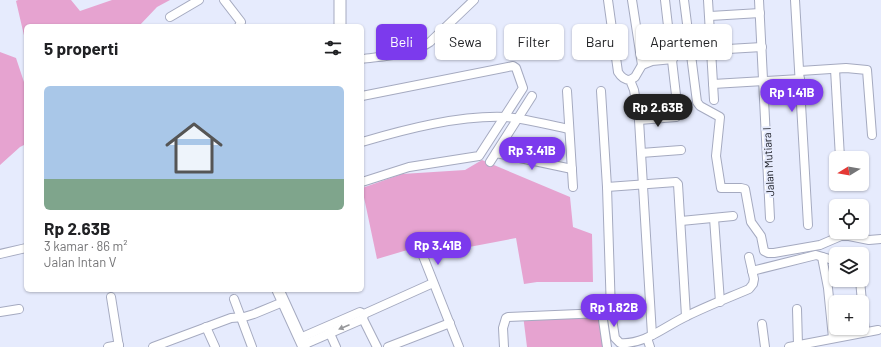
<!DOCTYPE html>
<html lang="id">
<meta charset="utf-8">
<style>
:root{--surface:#fff;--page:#f2f2f2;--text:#202124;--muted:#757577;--line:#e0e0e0;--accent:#7c3aed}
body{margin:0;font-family:Barlow,sans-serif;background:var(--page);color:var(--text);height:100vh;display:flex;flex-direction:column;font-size:15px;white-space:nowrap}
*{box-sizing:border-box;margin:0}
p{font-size:13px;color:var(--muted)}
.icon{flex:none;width:22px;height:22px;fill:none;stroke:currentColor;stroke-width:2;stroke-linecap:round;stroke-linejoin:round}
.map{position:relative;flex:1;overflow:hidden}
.sheet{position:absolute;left:24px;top:24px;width:340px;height:268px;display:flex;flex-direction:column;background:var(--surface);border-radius:6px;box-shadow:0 1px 3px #0004}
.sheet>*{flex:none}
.banner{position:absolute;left:376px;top:24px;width:380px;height:36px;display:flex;gap:8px}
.needle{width:26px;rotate:259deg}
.fabs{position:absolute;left:829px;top:151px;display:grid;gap:8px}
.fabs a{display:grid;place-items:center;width:40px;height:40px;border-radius:6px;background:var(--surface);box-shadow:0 1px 3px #0004;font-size:20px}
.price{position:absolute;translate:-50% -34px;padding:0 9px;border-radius:14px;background:var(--accent);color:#fff;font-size:13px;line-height:26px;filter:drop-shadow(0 1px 2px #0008)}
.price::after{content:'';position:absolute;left:50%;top:24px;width:12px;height:9px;margin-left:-6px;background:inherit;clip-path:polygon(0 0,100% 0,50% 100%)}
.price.selected{background:#222;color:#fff}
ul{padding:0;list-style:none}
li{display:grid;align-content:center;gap:8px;height:212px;padding:0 20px}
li+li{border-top:1px solid var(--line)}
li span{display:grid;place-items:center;height:124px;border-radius:6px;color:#555}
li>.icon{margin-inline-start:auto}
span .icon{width:72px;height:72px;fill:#fffc;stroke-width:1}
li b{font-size:17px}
h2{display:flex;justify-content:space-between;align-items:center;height:48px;padding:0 20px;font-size:17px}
.tag{padding:0 14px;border-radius:6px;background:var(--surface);box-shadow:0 1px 3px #0004;font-size:14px;line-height:36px}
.tag.selected{background:var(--accent);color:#fff}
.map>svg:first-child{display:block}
</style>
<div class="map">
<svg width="881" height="347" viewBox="0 0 881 347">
<rect width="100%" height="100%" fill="#e6ebfd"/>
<!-- green -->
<g fill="#e6a3d0">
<path d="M 18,0 L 71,0 L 80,11 L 112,0 L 170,0 L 157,7 L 139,26 L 26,26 L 26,44 L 16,1 Z"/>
<path d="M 0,52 L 16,58 L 24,82 L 26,82 L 26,144 L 20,147 L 0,165 Z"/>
<path d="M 482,160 L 570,197 L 573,227 L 592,234 L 593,282 L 537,282 L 524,284 L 516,238 L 448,251 L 441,240 L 377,259 L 362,188 L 402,174 L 465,170 Z"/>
<path d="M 599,310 L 604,347 L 527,347 L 523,315 Z"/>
</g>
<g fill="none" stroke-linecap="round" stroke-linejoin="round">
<!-- street casing -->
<g stroke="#a5aac0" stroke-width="10">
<g id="street">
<path d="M 224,0 L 241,22 L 239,26"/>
<path d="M 608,0 L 618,72 C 621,77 624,80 630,80 L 634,90 L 639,120 L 652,335"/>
<path d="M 632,0 L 642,65"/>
<path d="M 665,0 L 676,95"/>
<path d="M 684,0 L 697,102 L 700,106 L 720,117 L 716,156 L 721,188 L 741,188 L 745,189 L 751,222 L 761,236 L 764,251 L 768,253 L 774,253 L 820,245 L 841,236 L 849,236 L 869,240 L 881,239"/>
<path d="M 708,0 L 714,100"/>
<path d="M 759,0 L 770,218"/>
<path d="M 795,0 L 808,225"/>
<path d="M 710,16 L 760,13"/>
<path d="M 170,17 L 199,0"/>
<path d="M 711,50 L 762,47"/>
<path d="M 362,59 C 384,56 411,55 430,42 L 474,0"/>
<path d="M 835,69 L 840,158"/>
<path d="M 800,71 L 846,68 L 867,70 L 872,135"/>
<path d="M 630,80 L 635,77 L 642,65 L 652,61 L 673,59"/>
<path d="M 713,84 L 800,79"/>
<path d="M 567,91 L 573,187"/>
<path d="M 601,91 L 607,187 L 611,312 L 615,338 L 620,343 C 645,345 665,326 687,316 C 707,306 728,298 749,289 L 753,284 L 754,279 L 749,257"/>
<path d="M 362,96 L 513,66 L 516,68 L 523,88 L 479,156 L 409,167 L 362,182"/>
<path d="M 639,120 L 676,117"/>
<path d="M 362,142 C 406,129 460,115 506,117 C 527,119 549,125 569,129"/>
<path d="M 496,153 L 572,169"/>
<path d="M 641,153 L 681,150"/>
<path d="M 490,162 L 532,96"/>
<path d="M 607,187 L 676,182 L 678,184 L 686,316"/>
<path d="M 714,218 L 720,302"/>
<path d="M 681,221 L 733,216"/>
<path d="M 0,254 L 26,248"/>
<path d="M 423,256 L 459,347"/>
<path d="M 822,257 L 828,288 L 833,338"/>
<path d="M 752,271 L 816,255 L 836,261"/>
<path d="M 860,280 L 862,302"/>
<path d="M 111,297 L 119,347"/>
<path d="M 234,299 L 252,347"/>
<path d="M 862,302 L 865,332"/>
<path d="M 797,309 L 798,345"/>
<path d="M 0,312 L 19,309"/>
<path d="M 363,319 L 377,347"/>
<path d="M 762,324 L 765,347"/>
<path d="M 206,327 L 215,347"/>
<path d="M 328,329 L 336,347"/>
<path d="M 300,338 L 360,312 L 364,314 L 433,283"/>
<path d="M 647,338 L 650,347"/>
<path d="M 303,345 L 363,319 L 364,314"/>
<path d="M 108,347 L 119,345"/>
<path d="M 153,347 L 231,318 L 244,317 L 254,314 L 283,302"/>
<path d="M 388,347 L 450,323"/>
<path d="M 504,347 L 503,328 L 506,318 L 508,317 L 602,313 L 607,347"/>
<path d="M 789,347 L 878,330"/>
</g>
</g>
<!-- secondary casing -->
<g stroke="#a5aac0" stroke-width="13">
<g id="secondary">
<path d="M 340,0 L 340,26"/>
<path d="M 278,290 L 304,347"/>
</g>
</g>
<!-- street -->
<use href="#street" stroke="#fff" stroke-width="8"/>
<!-- secondary -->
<use href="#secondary" stroke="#fff" stroke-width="11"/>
</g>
<!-- one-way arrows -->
<defs><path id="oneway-solid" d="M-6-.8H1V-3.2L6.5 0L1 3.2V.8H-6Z"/></defs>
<use fill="#97989b" href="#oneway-solid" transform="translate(344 327) rotate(157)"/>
<g text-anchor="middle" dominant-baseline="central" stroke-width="4" stroke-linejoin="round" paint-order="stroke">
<!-- street labels -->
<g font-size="11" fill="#171921" stroke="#e6ebfd">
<text transform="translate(768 162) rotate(-93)">Jalan Mutiara I</text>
</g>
</g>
</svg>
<div class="fabs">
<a><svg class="needle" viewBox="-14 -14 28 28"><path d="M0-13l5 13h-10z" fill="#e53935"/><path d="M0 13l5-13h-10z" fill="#757577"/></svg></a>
<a><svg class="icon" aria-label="locate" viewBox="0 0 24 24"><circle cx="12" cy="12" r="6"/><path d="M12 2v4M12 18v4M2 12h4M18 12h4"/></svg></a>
<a><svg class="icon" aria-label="layers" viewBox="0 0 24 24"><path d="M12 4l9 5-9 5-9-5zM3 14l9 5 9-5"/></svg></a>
<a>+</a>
</div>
<b class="price" style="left:792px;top:113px">Rp 1.41B</b>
<b class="price selected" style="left:658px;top:128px">Rp 2.63B</b>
<b class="price" style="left:532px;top:171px">Rp 3.41B</b>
<b class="price" style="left:438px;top:266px">Rp 3.41B</b>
<b class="price" style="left:614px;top:328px">Rp 1.82B</b>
<div class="banner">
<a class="tag selected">Beli</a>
<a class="tag">Sewa</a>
<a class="tag">Filter</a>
<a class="tag">Baru</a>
<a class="tag">Apartemen</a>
</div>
<section class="sheet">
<h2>5 properti<svg class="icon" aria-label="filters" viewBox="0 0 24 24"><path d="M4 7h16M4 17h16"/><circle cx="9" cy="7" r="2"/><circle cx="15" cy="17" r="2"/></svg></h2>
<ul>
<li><span style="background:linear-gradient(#a9c7e8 75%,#7fa58c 0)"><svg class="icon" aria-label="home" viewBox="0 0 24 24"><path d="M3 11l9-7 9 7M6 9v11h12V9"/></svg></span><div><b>Rp 2.63B</b><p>3 kamar · 86 m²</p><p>Jalan Intan V</p></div></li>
</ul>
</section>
</div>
